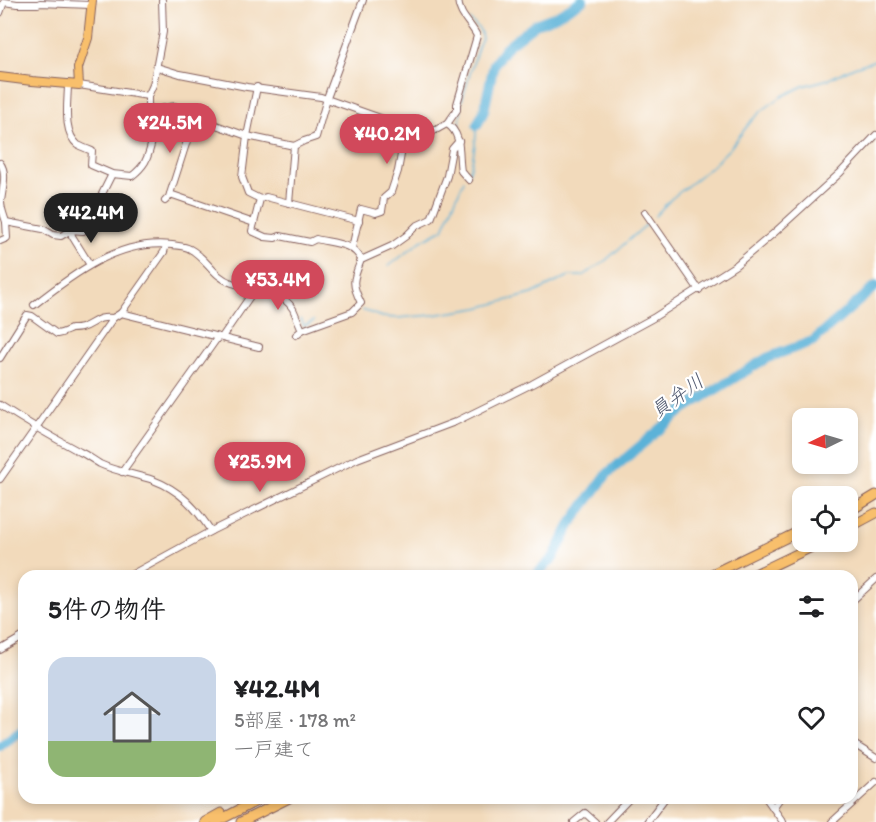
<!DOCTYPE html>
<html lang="ja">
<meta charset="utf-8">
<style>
:root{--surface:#fff;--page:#f2f2f2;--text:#202124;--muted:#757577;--accent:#d1495b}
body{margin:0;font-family:Itim,"Klee One",sans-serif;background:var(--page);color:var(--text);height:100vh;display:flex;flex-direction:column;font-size:22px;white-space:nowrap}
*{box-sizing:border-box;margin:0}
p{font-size:20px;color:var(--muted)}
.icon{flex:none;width:33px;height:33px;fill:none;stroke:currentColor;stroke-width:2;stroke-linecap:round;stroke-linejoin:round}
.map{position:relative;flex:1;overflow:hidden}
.details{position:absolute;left:18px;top:570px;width:840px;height:234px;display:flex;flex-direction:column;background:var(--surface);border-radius:18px;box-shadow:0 3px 9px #0003}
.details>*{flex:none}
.needle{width:39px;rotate:265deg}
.buttons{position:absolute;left:792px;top:408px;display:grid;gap:12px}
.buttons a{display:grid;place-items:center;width:66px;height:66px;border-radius:12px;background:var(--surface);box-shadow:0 3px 9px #0003;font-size:30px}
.price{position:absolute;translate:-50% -51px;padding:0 14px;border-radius:21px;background:var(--accent);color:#fff;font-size:20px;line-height:39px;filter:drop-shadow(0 2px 3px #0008)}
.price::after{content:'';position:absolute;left:50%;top:36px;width:18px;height:14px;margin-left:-9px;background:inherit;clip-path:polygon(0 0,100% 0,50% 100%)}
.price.current{background:#222;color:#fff}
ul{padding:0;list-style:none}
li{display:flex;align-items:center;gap:18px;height:150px;padding:0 30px}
li span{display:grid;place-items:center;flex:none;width:168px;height:120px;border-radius:18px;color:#555}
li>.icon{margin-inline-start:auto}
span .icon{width:72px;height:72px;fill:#fffc;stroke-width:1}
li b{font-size:26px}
h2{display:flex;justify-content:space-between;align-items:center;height:72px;padding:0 30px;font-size:26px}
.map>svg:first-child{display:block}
</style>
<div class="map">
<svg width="876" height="822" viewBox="0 0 876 822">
<rect width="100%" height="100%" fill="#fff"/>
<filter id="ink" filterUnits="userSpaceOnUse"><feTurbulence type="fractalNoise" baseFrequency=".0167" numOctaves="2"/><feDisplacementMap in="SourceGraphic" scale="12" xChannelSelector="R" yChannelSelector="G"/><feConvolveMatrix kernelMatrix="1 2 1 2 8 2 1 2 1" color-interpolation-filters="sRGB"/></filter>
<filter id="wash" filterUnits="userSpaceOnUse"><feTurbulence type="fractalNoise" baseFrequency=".008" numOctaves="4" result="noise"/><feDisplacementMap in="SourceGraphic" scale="24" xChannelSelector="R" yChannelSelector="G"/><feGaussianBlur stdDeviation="1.35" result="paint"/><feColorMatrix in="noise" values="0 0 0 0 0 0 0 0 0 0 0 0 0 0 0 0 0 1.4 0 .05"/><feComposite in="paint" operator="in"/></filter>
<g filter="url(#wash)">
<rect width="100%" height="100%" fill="#f2dabb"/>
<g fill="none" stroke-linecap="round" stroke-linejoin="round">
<!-- stream -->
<g stroke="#5bb2d8" stroke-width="1.5">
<path d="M 462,0 L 463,8"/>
<path d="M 460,129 L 461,103 L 478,47 L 482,38 L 480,30 L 470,20"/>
<path d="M 469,172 C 475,156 475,141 477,125"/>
<path d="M 655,216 L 671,199 L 711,167 L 730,148 L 752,120 L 764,109 L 781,97 L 803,86 L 829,79 L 854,67 L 876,60"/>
<path d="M 389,266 L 421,241 L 443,229 L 464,180"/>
<path d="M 238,282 L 277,291 L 287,298"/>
<path d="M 362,310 L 383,317 L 397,318 L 433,315 L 478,308 L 532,294 L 569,276 L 583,276 L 605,261 L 647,224"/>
<path d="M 301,319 L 304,326 L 314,321"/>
</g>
<!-- river -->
<g stroke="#5bb2d8" stroke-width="10">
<path d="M 477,125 L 484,111 L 494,64 L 507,46 L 535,24 L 554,17 L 583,0"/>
<path d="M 535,576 L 553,558 L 572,522 L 607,474 L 684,409 L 767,358 L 813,341 L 876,286"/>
<path d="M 0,746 L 24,728"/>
</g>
</g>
</g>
<g filter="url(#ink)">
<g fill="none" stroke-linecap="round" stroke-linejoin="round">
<!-- minor casing -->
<g stroke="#85605d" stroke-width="8">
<g id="minor">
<path d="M 0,13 L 4,2 L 17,4 L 38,4 L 40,3 L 91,5"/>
<path d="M 157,67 L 180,74 L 247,87 L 321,97 L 406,127 L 398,171 L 391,192 L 384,198 L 382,211 L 376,213 L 361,209 L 352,248"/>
<path d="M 68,84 C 68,102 62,132 78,145 C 82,147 87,149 92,151 L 91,165 L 112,174"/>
<path d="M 79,85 L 148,96"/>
<path d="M 257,87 L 247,136 L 242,177 L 248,193 L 260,199 L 266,197 L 359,221"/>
<path d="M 155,110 L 175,106 L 196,120 L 216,125 L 247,136 L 294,146"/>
<path d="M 447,124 L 457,110 L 457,104 L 477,36 C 471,23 459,16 458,0"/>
<path d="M 406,127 C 415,127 425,133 433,131 C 437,130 442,126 447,124 C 463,134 458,155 461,171 L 469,180"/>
<path d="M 0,163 C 8,173 2,190 1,202 C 1,209 4,215 6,222"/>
<path d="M 170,194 L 254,223 L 260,199"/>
<path d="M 165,201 L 169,197 L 194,119"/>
<path d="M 289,203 L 294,146 L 304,141 L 316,137 L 327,98 L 363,0"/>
<path d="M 645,212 L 699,290"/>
<path d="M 254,223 L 252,231 L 265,237 L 275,238 L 280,236 L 310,242 L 316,239 C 331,243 355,243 361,260"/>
<path d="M 71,230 L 72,236 L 90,265"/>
<path d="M 0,241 L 7,238 L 6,222 L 43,229 L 53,235 L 61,236 L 71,230 L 83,231 L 90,228 L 94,221 L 102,194 L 112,174 L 132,176 C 137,172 142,167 145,162 C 151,151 157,122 155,110 L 150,108 L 148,105 L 148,96 L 153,85 L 163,32 L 162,0"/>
<path d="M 34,305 C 72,275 120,238 172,245 C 178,246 185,246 190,249 C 207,258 213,277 232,283 C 253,290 280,288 293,309 C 296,316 299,323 302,330"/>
<path d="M 121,313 L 259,347"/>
<path d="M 296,335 L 302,330 L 352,312 L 361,303 C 351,283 353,280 361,260 L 392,246 L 406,236 L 416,226 L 431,219 L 447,176 L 452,149 L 459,141"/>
<path d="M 222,337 L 255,289"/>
<path d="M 0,358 L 27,315 L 32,316 L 57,334 C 63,333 66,331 71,329 C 74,329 78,329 81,328 C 94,324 96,316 113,318 L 121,313 L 164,252 L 166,245"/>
<path d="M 0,405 C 26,422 52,437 80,452 C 87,455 93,460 100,464 C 117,472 135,474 153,480 C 180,490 196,508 211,531"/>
<path d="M 122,472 L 218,337"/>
<path d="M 0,479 L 113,318"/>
<path d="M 129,576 L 211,531 L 357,459 L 455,422 L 532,384 L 653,318 L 736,265 L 774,233 L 840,173 L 876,135"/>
<path d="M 852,601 L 876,579"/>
<path d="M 0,650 L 24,636"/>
<path d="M 852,743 L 876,758"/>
<path d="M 766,798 L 783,822"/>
<path d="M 773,808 L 780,798"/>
<path d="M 574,822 L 585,813 L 595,822"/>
<path d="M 607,822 L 630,798"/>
<path d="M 647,822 L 665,798"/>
<path d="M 832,822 L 876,782"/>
</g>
</g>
<!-- major casing -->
<g stroke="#85605d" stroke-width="10">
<path id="major" d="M 0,77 L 32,81 L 79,85 L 78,68 L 88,38 L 92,0"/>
</g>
<!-- highway casing -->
<g stroke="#85605d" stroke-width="11">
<g id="highway">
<path d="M 848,512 L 876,495"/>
<path d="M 848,528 L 876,513"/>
<path d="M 708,576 L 802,530"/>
<path d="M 751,576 L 822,542"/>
<path d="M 205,822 L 221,813"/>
<path d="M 216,822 L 262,798"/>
<path d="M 241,822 L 289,798"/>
</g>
</g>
<!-- minor -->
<use href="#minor" stroke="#fff" stroke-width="6"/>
<!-- major -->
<use href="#major" stroke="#f8bf6c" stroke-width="8"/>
<!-- highway -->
<use href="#highway" stroke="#f8bf6c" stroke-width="9"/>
</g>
</g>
<g text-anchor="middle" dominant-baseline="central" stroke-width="4.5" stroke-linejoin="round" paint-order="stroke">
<!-- water labels -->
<g font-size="20" font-style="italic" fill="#515a70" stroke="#fff">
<text transform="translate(677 396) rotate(-36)">員弁川</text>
</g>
</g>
</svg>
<div class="buttons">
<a><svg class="needle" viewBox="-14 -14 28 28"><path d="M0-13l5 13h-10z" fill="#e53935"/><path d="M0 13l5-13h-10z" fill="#757577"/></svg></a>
<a><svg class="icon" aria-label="locate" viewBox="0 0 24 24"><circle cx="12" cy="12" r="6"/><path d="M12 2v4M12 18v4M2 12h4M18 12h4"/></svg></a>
</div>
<b class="price" style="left:170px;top:154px">¥24.5M</b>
<b class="price" style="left:387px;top:165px">¥40.2M</b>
<b class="price current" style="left:91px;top:244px">¥42.4M</b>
<b class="price" style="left:278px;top:311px">¥53.4M</b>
<b class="price" style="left:260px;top:493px">¥25.9M</b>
<section class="details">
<h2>5件の物件<svg class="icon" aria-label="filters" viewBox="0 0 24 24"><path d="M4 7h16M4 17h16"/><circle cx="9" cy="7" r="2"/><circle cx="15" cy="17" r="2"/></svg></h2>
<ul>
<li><span style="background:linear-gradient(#c9d6e8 70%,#8fb573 0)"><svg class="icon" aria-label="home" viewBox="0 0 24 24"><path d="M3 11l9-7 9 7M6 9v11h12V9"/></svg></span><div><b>¥42.4M</b><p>5部屋 · 178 m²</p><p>一戸建て</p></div><svg class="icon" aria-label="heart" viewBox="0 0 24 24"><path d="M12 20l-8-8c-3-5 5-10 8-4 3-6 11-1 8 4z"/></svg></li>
</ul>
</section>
</div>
